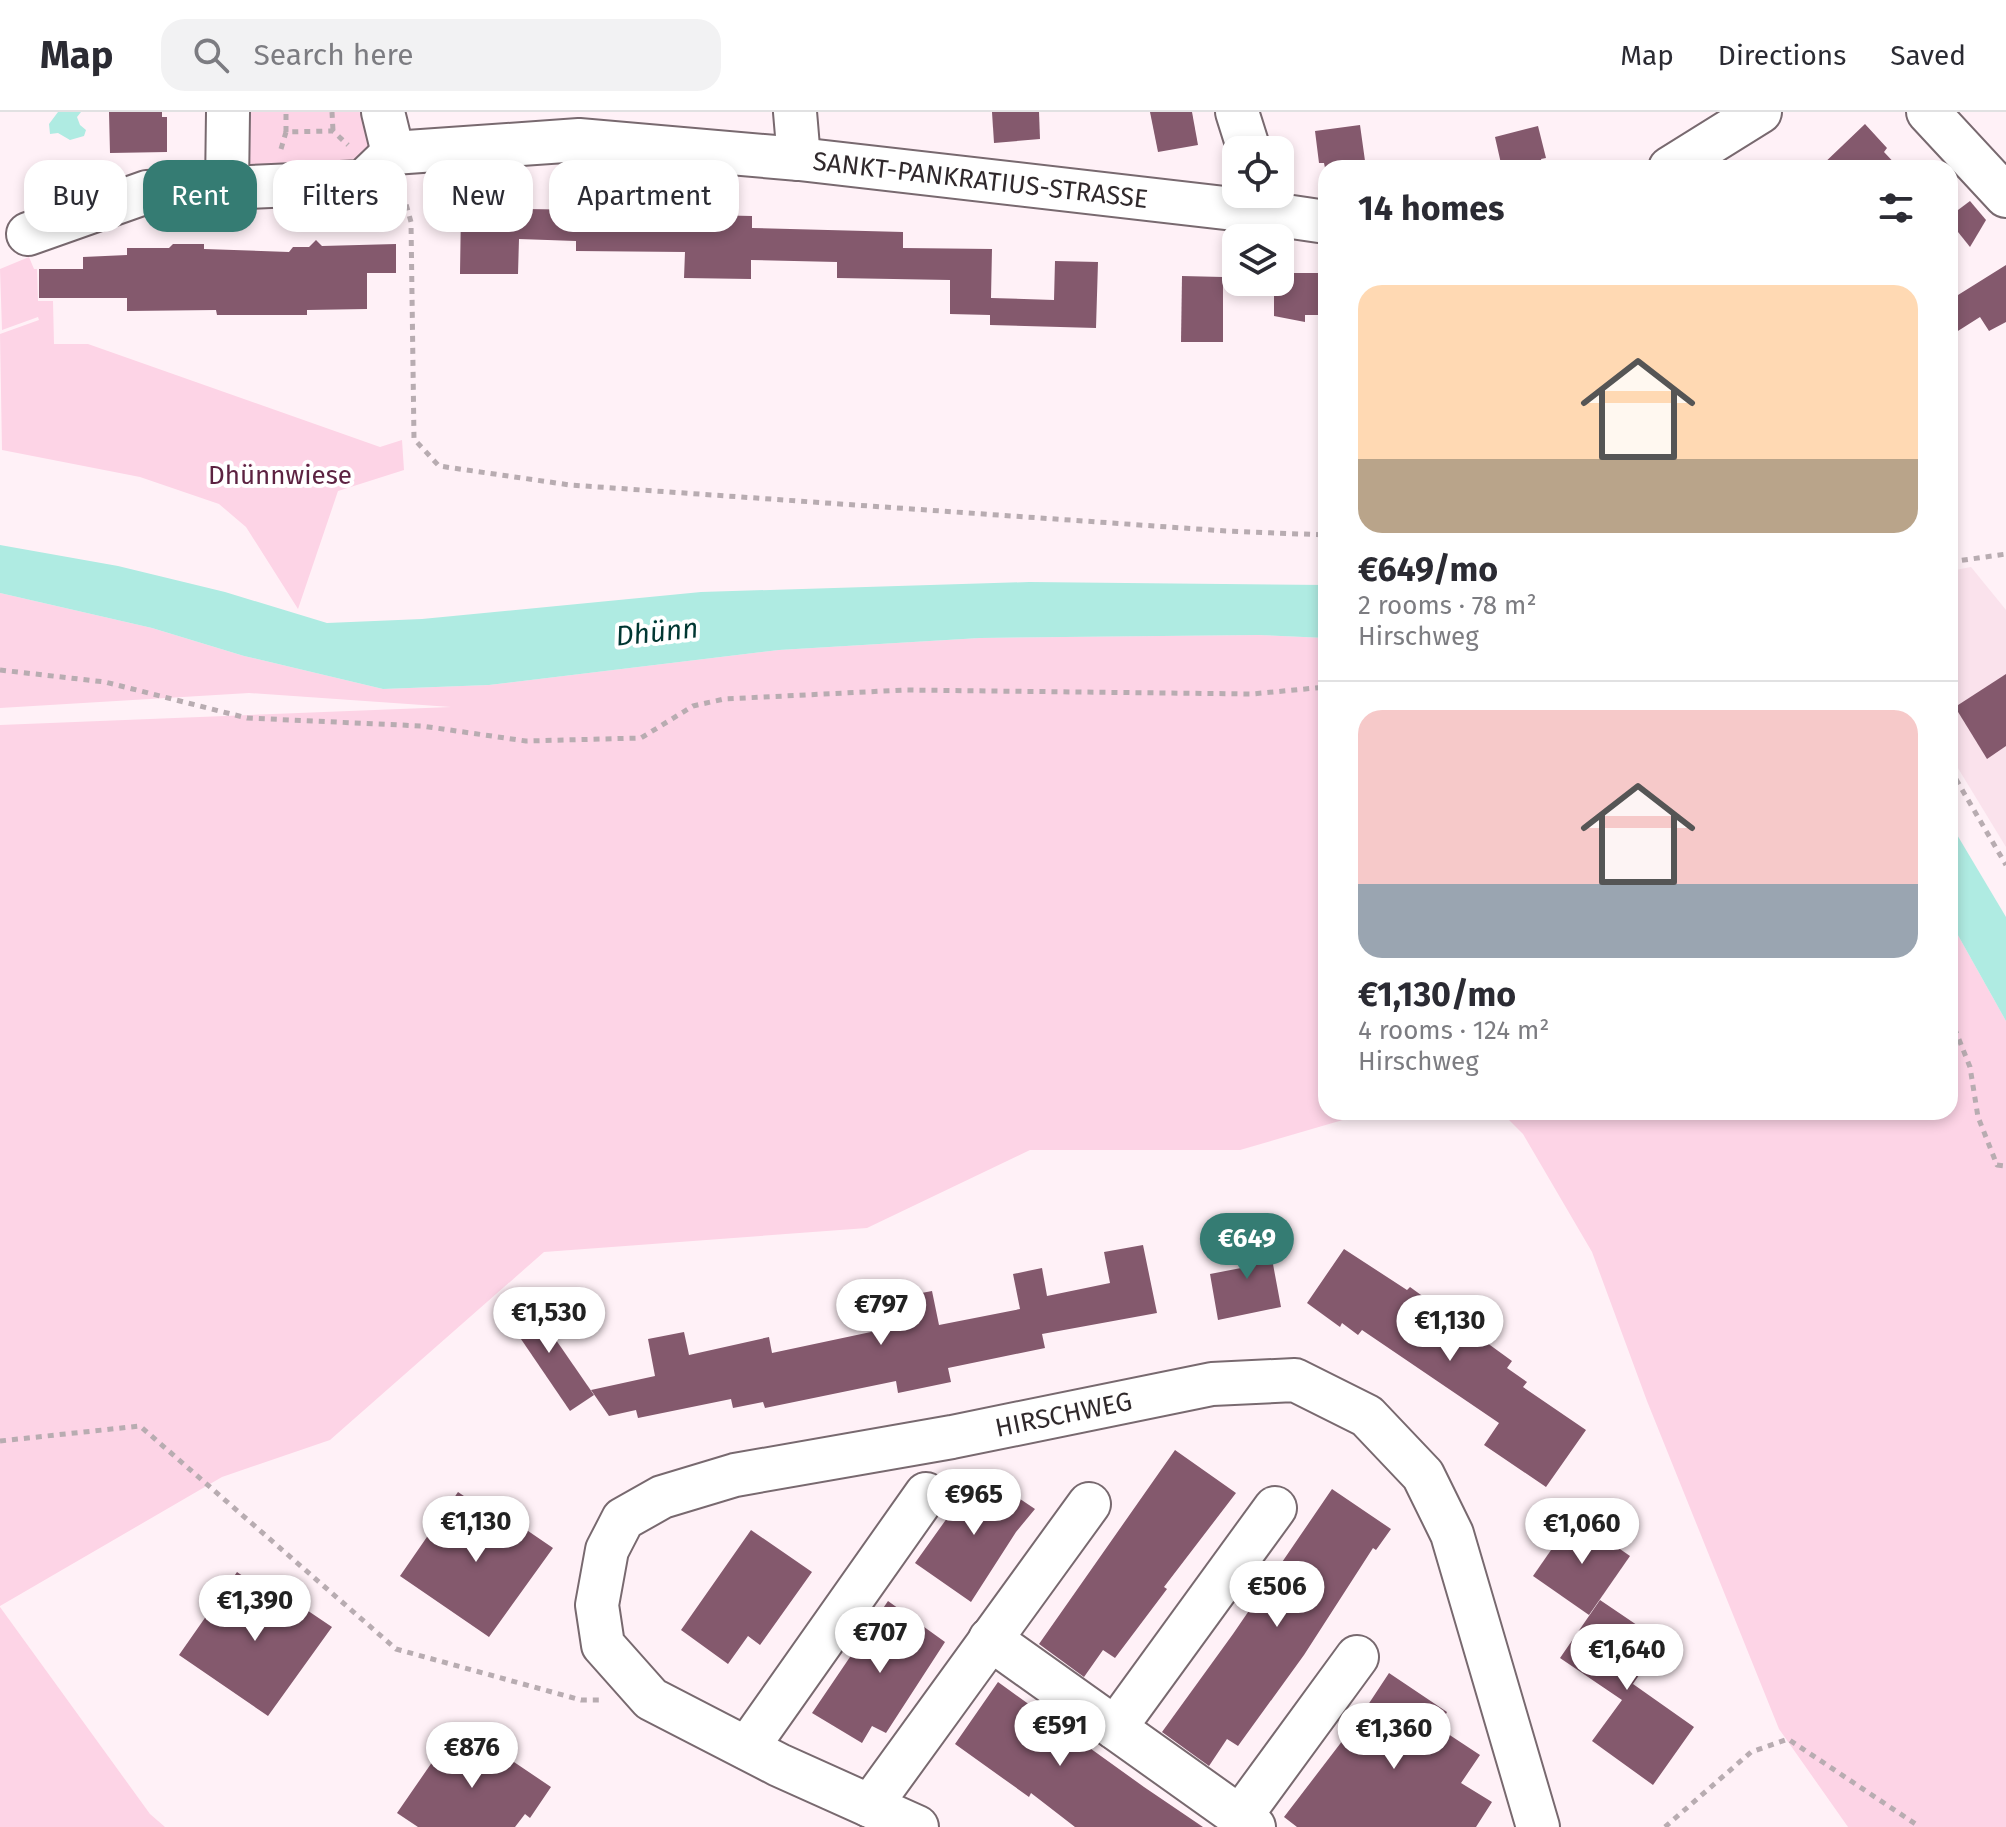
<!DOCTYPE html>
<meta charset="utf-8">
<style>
:root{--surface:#fff;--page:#f2f2f3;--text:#2b2b33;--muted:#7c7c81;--line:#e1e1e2;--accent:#357c73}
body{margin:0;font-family:"Fira Sans",sans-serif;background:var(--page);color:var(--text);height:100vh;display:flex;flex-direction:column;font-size:30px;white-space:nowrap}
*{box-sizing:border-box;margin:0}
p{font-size:26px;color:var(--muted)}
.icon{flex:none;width:44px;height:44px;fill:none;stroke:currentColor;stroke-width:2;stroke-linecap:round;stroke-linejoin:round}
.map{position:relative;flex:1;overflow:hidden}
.sheet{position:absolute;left:1318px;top:48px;width:640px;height:960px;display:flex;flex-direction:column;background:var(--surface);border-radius:24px;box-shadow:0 4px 12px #0003}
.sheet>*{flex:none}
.banner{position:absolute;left:24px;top:48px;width:760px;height:72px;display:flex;gap:16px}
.tools{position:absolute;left:1222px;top:24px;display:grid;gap:16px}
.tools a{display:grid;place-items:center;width:72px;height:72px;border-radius:16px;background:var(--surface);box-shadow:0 4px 12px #0003;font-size:40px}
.price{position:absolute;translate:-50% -68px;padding:0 18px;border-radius:28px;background:#fff;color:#222;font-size:26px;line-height:52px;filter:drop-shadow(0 2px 4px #0008)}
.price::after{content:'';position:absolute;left:50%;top:48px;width:24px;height:18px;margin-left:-12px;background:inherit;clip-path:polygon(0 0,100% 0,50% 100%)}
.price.active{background:var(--accent);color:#fff}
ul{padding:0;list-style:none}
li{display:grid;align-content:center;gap:16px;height:424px;padding:0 40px}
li+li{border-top:2px solid var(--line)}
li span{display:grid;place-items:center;height:248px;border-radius:24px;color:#555}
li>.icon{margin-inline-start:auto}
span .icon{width:144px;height:144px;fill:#fffc;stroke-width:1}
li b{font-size:34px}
h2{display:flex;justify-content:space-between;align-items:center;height:96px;padding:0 40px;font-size:34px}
.pill{padding:0 28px;border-radius:24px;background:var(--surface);box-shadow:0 4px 12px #0003;font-size:28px;line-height:72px}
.pill.active{background:var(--accent);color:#fff}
header{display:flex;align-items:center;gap:48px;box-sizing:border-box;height:112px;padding:0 40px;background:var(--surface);border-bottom:2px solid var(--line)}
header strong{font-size:38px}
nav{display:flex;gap:44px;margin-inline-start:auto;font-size:28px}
.search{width:560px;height:72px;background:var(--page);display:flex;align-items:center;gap:20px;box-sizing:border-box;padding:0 28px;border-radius:24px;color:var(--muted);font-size:30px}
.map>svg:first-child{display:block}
</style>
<header>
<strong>Map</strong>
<div class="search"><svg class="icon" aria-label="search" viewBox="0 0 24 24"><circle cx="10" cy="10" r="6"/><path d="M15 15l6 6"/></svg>Search here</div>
<nav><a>Map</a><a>Directions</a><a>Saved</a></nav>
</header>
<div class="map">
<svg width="2006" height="1715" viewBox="0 0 2006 1715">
<rect width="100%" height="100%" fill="#fff1f7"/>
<!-- built -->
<path fill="#fae2ec" d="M 1971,455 L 2006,498 L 2006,735 L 1950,643 L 1950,459 Z"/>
<!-- green -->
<g fill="#fdd4e6">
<path d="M 240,0 L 366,0 L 372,30 L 364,54 L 250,58 L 242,45 Z"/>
<path d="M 29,145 L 34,157 L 37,157 L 38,189 L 53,189 L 54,232 L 88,232 L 380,335 L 402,328 L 404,358 L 338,379 L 298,497 L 246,415 L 219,392 L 140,365 L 2,338 L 0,222 L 39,208 L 38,205 L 2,218 L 0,157 Z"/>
<path d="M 0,481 L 152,516 L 244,544 L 383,577 L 489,573 L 779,538 L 980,526 L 1258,523 L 1326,526 L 1326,1000 L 1381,1000 L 1353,1005 L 1240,1038 L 1030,1038 L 867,1116 L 544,1140 L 330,1328 L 222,1365 L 0,1494 L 0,613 L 451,595 L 249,581 L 0,596 Z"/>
<path d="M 1950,809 L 2006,909 L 2006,1715 L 1848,1715 L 1779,1617 L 1647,1289 L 1592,1140 L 1523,1022 L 1501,1000 L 1950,1000 Z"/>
<path d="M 0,1495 L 150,1702 L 165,1715 L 0,1715 Z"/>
</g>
<!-- water -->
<g fill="#afebe2">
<path d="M 58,0 L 81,0 L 77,5 L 80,13 L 86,18 L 84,24 L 70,28 L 58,21 L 50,22 L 49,12 Z"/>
<path d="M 0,433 L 118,454 L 225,480 L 327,511 L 422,507 L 701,480 L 1029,470 L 1326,473 L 1326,526 L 1258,523 L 980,526 L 779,538 L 489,573 L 383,577 L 244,544 L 152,516 L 0,481 Z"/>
<path d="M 1950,711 L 2006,805 L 2006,909 L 1950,809 Z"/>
</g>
<!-- building -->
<g fill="#84596d">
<path d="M 109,0 L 162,0 L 162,5 L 167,5 L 167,40 L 110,41 Z"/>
<path d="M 992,0 L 1039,0 L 1040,27 L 994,31 Z"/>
<path d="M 1150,0 L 1192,0 L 1198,33 L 1158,40 Z"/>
<path d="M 1865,12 L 1887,36 L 1884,40 L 1899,56 L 1819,56 Z"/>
<path d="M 1360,13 L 1366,56 L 1325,56 L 1324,51 L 1319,51 L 1315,19 Z"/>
<path d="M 1538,14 L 1546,46 L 1541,47 L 1543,56 L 1502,56 L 1495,25 Z"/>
<path d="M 1970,89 L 1986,108 L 1970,135 L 1950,110 L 1950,104 Z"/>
<path d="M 461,96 L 662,99 L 662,102 L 752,104 L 752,116 L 903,120 L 903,136 L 992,137 L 991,186 L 1054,188 L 1055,149 L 1098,150 L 1096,216 L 990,213 L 990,203 L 950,202 L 950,168 L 837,166 L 837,150 L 751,148 L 751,167 L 684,166 L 685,140 L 576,139 L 576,129 L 519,127 L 518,162 L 460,162 Z"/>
<path d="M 316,128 L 322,134 L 396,132 L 396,161 L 367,161 L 367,197 L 307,198 L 307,203 L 217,203 L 216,198 L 127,199 L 127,186 L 39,186 L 39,157 L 83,157 L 83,145 L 127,143 L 127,136 L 169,136 L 173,132 L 204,132 L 204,137 L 289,140 L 293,135 L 309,135 Z"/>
<path d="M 2006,153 L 2006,210 L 1989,219 L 1980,205 L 1950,224 L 1950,188 Z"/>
<path d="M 1280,161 L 1326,161 L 1326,203 L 1305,203 L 1305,210 L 1274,204 L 1274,170 L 1280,170 Z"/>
<path d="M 1182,164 L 1223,165 L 1223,230 L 1181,230 Z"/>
<path d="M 2006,562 L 2006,634 L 1987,647 L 1955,595 Z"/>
<path d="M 1267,1120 L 1281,1195 L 1218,1208 L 1210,1162 L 1241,1156 L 1235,1126 Z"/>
<path d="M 1143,1133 L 1157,1201 L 1042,1222 L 1045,1236 L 948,1256 L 951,1270 L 898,1281 L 896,1269 L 765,1296 L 763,1290 L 733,1296 L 731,1287 L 638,1306 L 636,1298 L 609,1304 L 591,1278 L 655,1264 L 648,1227 L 684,1220 L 689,1243 L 769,1225 L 772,1241 L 885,1217 L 880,1189 L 932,1179 L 939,1213 L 1020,1197 L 1013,1162 L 1042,1156 L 1047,1184 L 1110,1171 L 1104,1140 Z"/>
<path d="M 1344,1137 L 1407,1178 L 1410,1175 L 1512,1249 L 1507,1256 L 1527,1270 L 1523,1275 L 1586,1318 L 1546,1375 L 1484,1333 L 1499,1311 L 1362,1218 L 1358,1223 L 1342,1211 L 1340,1215 L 1307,1191 Z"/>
<path d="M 527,1186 L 594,1283 L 570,1299 L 504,1202 Z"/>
<path d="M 1175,1338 L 1236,1381 L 1164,1475 L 1167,1477 L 1115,1546 L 1103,1538 L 1084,1565 L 1039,1532 Z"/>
<path d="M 980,1360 L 1035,1397 L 1016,1420 L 971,1490 L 915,1451 Z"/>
<path d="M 1332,1377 L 1391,1417 L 1376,1438 L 1373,1436 L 1304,1543 L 1238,1634 L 1227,1627 L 1209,1654 L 1162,1620 L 1233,1522 Z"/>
<path d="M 458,1380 L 507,1413 L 512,1408 L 553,1436 L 489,1525 L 400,1464 Z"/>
<path d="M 1574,1405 L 1630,1444 L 1589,1503 L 1533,1464 Z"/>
<path d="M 751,1418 L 812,1460 L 760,1533 L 748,1524 L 728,1552 L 681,1518 Z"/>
<path d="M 237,1460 L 285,1493 L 289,1486 L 332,1515 L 268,1604 L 179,1543 Z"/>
<path d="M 1600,1488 L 1662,1530 L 1626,1582 L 1633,1572 L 1694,1615 L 1653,1673 L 1592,1629 L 1622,1588 L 1560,1546 Z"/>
<path d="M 888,1489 L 945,1530 L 886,1621 L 872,1614 L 862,1631 L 812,1601 Z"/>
<path d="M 1389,1561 L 1447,1600 L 1439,1616 L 1480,1643 L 1461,1671 L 1492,1690 L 1476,1715 L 1297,1715 L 1284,1705 L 1356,1611 Z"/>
<path d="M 998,1570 L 1144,1675 L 1203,1715 L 1075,1715 L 1031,1681 L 1029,1685 L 955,1632 Z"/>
<path d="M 455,1617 L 507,1653 L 511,1648 L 551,1675 L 530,1706 L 525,1702 L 515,1715 L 418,1715 L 397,1701 Z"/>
</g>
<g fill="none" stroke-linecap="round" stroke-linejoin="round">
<!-- minor casing -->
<g stroke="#78696f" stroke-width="46">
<g id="minor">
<path d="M 383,0 L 393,41"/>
<path d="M 795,0 L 799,47"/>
<path d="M 1237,0 L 1249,38"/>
<path d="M 1928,0 L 2006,84"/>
<path id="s1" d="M 393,41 L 579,28 L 799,47 L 1251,99 L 1326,110"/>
<path d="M 1670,56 L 1760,0"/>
<path d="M 227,76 L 363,70 L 393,41"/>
<path d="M 28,122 L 147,80 L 227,76 L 228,0"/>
<path d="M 990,1527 L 1254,1715"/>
<path d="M 1115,1616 L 1275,1396"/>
<path d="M 747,1636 L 926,1382"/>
<path d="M 870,1694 L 1089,1392"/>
<path d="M 1240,1705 L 1357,1545"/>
<path id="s2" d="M 917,1715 L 779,1653 L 651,1587 L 603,1533 L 597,1493 L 607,1438 L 623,1407 L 662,1385 L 735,1363 L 952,1325 L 1212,1272 L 1295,1268 L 1367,1304 L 1423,1363 L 1452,1422 L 1538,1715"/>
</g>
</g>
<!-- path -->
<g stroke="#b8acb1" stroke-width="5" stroke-dasharray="6 6" stroke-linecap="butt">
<path d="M 332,0 L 333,19"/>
<path d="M 286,20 L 286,0"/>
<path d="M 281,37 L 286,20 L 333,19 L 348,33"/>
<path d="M 403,81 L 411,110 L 414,327 L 439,354 L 570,373 L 1226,419 L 1326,423"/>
<path d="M 1950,450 L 2006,442"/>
<path d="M 0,558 L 105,570 L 247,606 L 422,614 L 526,629 L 641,626 L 693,594 L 724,587 L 905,578 L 1252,582 L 1326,575"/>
<path d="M 1950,657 L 2006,753"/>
<path d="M 1950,905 L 1970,955 L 1978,1005 L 1997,1053 L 2006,1054"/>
<path d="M 0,1329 L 140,1314 L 396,1537 L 581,1588 L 602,1588"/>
<path d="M 1665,1715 L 1751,1640 L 1788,1627 L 1920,1715"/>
</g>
<!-- minor -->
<use href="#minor" stroke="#fff" stroke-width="42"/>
</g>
<g text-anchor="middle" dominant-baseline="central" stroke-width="8" stroke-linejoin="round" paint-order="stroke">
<!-- street labels -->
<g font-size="26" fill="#30292c" stroke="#fff">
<text stroke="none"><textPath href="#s1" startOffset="590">SANKT-PANKRATIUS-STRASSE</textPath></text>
<text stroke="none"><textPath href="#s2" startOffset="954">HIRSCHWEG</textPath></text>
</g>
<!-- park labels -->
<g font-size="26" fill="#5c2241" stroke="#fff">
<text x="280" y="363">Dhünnwiese</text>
</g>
<!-- water labels -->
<g font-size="28" font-style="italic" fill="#003732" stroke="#fff">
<text transform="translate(657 520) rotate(-6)">Dhünn</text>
</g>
</g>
</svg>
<div class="tools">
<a><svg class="icon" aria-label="locate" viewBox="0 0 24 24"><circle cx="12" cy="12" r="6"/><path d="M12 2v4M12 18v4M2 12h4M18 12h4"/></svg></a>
<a><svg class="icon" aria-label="layers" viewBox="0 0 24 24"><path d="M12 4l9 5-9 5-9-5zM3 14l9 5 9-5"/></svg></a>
</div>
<b class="price active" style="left:1247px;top:1169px">€649</b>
<b class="price" style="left:881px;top:1235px">€797</b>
<b class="price" style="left:549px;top:1243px">€1,530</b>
<b class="price" style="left:1450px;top:1251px">€1,130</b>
<b class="price" style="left:974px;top:1425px">€965</b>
<b class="price" style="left:476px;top:1452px">€1,130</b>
<b class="price" style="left:1582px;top:1454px">€1,060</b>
<b class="price" style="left:1277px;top:1517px">€506</b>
<b class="price" style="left:255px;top:1531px">€1,390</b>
<b class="price" style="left:880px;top:1563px">€707</b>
<b class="price" style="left:1627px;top:1580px">€1,640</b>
<b class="price" style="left:1060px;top:1656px">€591</b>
<b class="price" style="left:1394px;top:1659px">€1,360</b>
<b class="price" style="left:472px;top:1678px">€876</b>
<div class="banner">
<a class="pill">Buy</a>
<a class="pill active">Rent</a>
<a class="pill">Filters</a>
<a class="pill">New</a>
<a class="pill">Apartment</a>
</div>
<section class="sheet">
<h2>14 homes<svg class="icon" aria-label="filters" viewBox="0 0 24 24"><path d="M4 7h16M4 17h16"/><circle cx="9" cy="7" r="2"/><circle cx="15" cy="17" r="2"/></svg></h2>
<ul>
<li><span style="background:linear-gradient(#ffd9b3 70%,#b9a48a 0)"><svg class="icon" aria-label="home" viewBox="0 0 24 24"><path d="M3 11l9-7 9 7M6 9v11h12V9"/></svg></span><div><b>€649/mo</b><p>2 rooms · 78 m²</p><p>Hirschweg</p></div></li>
<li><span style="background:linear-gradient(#f6c9c9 70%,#9aa5b1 0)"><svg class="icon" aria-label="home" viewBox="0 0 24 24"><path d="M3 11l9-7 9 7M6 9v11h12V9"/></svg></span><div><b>€1,130/mo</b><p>4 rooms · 124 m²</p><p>Hirschweg</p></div></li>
</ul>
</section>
</div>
